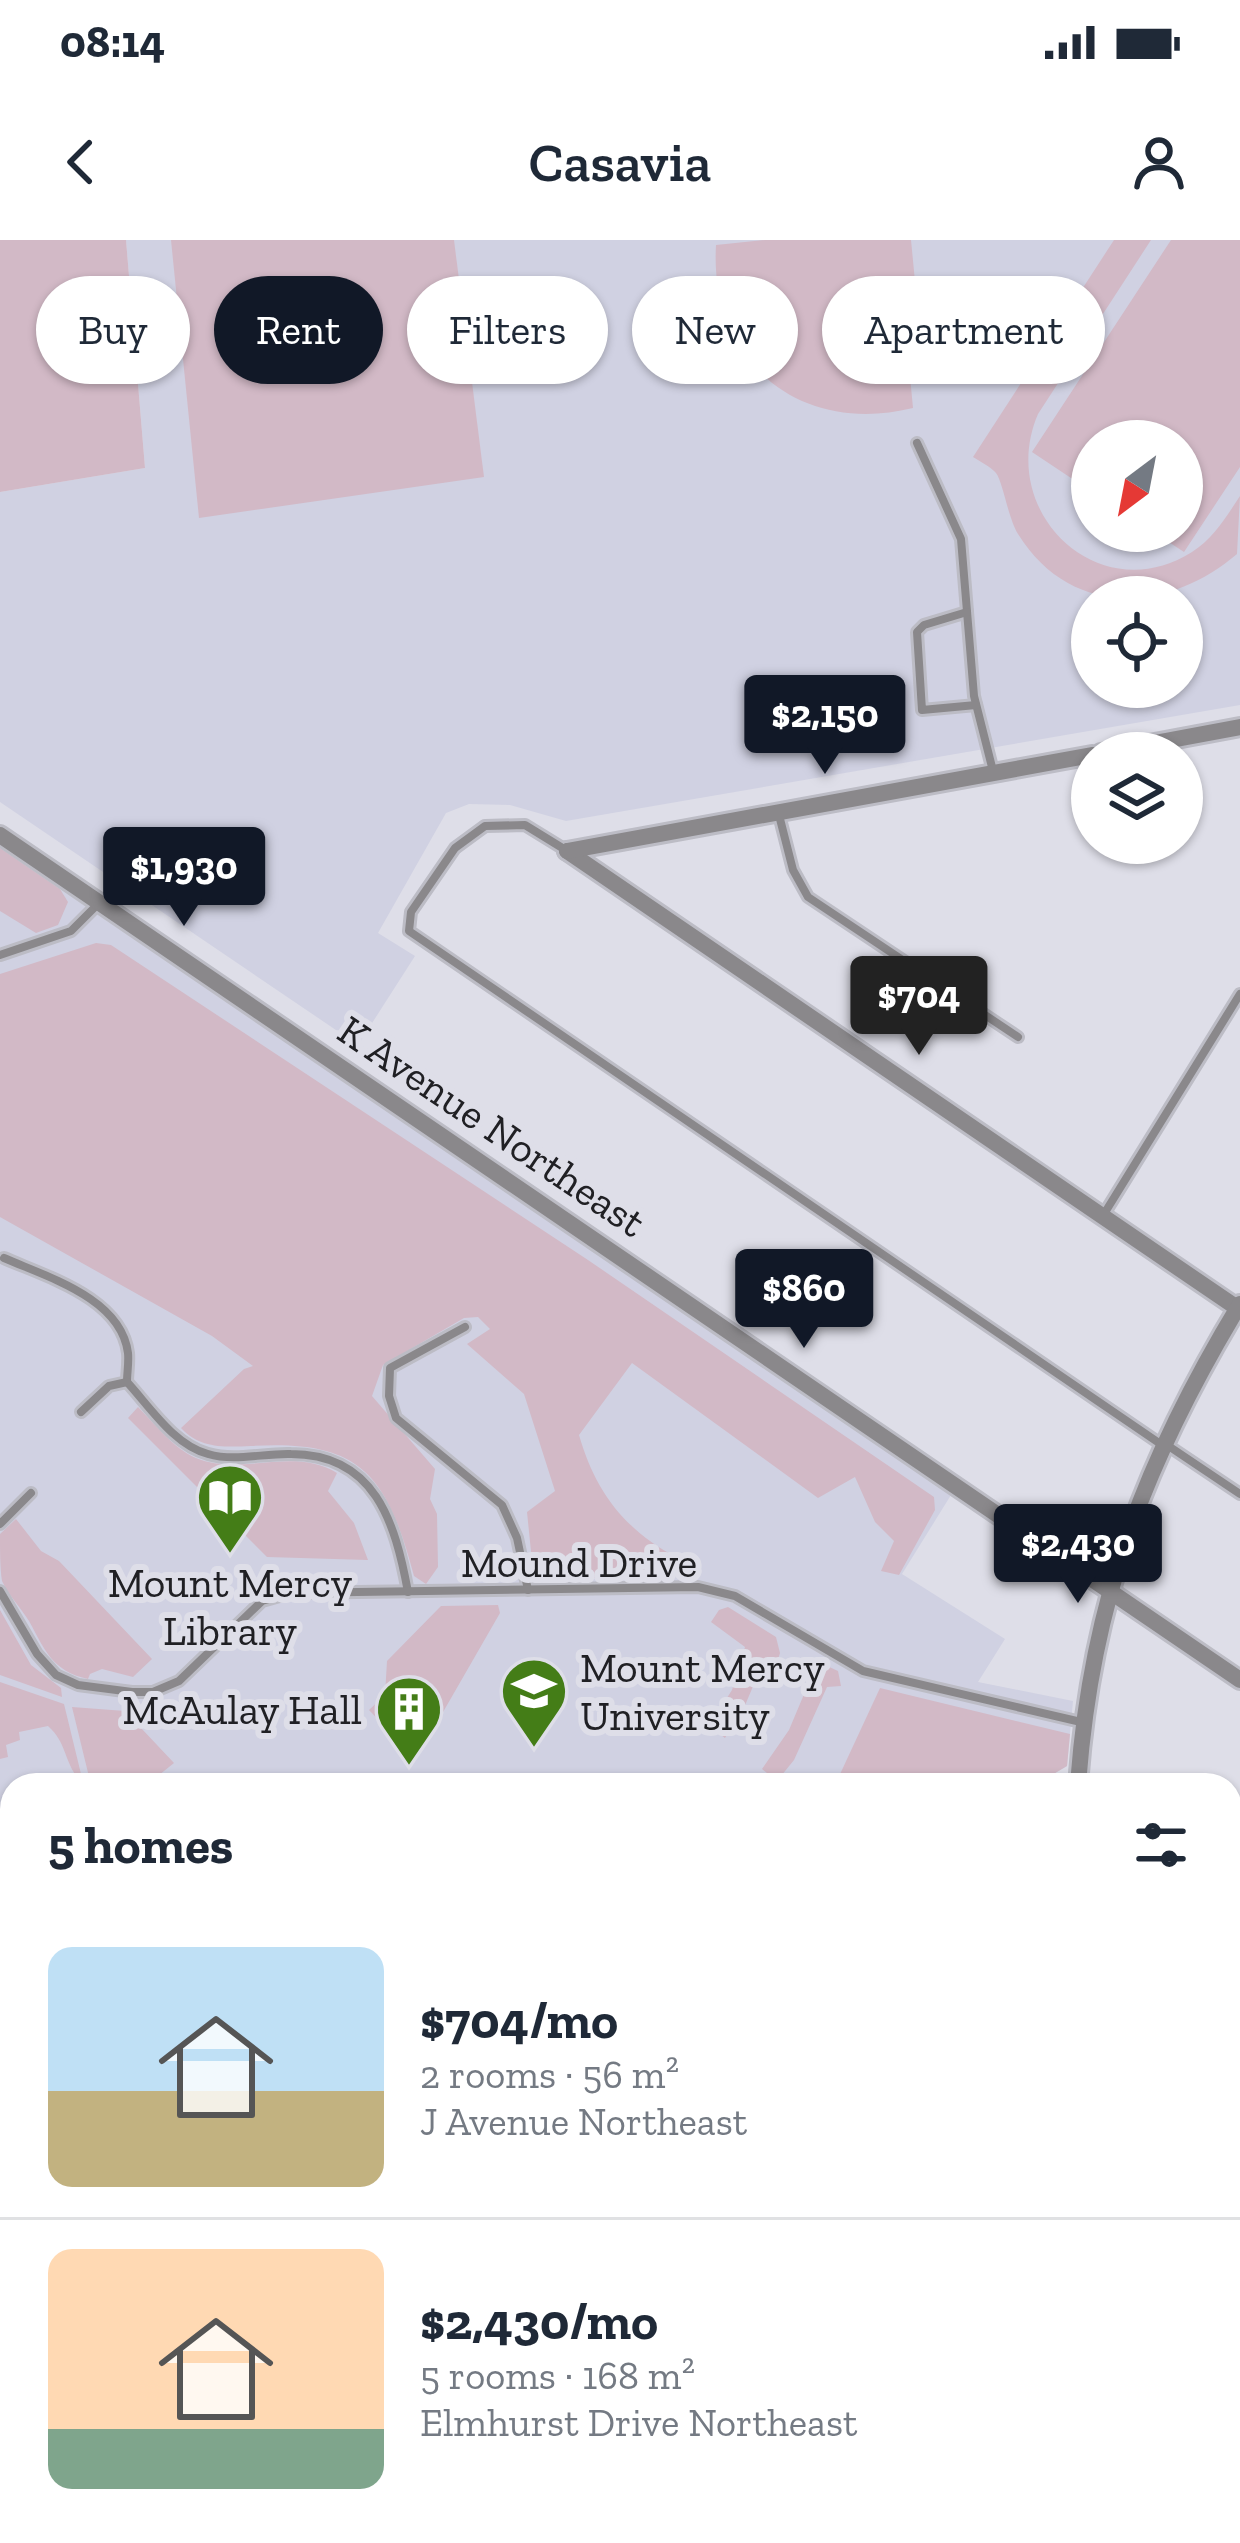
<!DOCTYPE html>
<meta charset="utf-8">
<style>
:root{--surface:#fff;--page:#f2f2f3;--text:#1f2937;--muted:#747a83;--line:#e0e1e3;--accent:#111827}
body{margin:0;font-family:"Zilla Slab",serif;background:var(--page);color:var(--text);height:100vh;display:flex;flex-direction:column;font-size:45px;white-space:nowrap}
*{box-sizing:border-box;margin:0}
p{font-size:39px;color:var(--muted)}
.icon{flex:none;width:66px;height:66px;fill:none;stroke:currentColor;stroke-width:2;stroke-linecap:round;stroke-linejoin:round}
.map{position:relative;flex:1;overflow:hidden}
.details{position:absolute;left:0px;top:1533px;width:1242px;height:771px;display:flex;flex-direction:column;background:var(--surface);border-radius:36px 36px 0 0;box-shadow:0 3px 9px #0004}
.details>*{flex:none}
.guide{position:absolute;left:36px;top:36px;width:1170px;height:108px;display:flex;gap:24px}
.needle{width:78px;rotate:212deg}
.tools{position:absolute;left:1071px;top:180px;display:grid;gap:24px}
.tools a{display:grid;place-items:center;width:132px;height:132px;border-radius:50%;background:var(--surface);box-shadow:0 3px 9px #0004;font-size:60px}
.price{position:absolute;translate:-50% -102px;padding:0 27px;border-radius:12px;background:var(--accent);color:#fff;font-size:39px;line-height:78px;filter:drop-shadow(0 3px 6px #0008)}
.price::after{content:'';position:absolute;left:50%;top:72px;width:36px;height:27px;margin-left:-18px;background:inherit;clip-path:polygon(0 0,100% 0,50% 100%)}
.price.active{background:#222;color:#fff}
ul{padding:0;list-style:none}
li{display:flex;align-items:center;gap:36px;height:300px;padding:0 48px}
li+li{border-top:3px solid var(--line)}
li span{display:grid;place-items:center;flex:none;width:336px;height:240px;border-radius:24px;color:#555}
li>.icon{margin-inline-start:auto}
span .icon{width:144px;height:144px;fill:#fffc;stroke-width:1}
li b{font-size:51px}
h2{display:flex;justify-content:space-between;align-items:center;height:144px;padding:0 48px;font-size:51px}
.pill{padding:0 42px;border-radius:54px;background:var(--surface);box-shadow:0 3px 9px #0004;font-size:42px;line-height:108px}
.pill.active{background:var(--accent);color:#fff}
.status{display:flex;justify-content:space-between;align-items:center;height:84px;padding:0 60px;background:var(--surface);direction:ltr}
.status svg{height:33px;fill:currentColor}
header{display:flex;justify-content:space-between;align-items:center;height:156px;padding:0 48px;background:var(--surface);font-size:54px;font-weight:600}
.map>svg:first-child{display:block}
</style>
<div class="status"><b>08:14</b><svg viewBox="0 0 49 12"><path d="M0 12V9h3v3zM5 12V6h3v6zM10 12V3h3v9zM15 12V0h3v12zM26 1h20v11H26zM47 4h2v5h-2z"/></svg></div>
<header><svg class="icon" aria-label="back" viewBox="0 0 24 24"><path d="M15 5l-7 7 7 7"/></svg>Casavia<svg class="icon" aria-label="person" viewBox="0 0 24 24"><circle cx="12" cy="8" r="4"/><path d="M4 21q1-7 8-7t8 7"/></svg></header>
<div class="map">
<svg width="1240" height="2303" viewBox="0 0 1240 2303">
<rect width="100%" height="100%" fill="#dedee8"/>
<!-- built -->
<g fill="#d0d1e2" fill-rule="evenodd">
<path d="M 126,0 L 1240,0 L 1240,465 L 566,581 L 510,565 L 469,564 L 446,573 L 378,693 L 415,716 L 358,805 L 0,562 L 0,252 L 145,228 ZM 1092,201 L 1182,201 L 1182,291 L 1092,291 ZM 1092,357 L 1182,357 L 1182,447 L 1092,447 Z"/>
<path d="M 0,608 L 951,1255 L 902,1334 L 1005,1399 L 978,1442 L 1073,1461 L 1067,1526 L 1035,1545 L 12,1545 L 12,2178 L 0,2149 Z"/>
<path d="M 19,2292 L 630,2292 L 618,2303 L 18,2303 Z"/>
</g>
<!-- green -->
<g fill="#d2b9c6">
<path d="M 0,0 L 126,0 L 145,228 L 0,252 Z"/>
<path d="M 171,0 L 454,0 L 484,237 L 199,278 Z"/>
<path d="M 765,0 L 911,0 L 917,62 L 906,94 L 913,168 C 800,196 709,122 716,5 Z"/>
<path d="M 1114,0 L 1151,0 L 1038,174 C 996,272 1099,371 1192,312 C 1214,298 1226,277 1240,256 L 1237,314 C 1168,373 1071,379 1018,294 C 1008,278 1003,242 996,233 C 991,227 979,221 973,217 Z"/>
<path d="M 1171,0 L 1240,0 L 1240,227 L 1184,312 L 1152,291 L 1182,291 L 1182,201 L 1092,201 L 1092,252 L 1032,212 Z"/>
<path d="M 0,608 L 60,649 L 68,662 L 58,685 L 36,693 L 0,671 Z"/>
<path d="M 96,703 L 111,705 L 588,1020 L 934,1257 L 935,1270 L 899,1335 L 881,1331 L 894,1301 L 875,1282 L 855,1237 L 818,1258 L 632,1123 L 579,1195 C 595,1251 625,1291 678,1318 L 683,1336 L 549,1339 L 532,1321 L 527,1272 L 555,1251 L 524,1154 L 467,1104 L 490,1089 L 478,1077 L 464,1078 L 383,1125 L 372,1156 L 435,1229 L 430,1259 L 437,1274 L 438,1327 L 426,1344 L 414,1336 C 387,1235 361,1199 251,1206 C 225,1207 200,1209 181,1188 L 244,1129 L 253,1126 L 212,1096 L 0,977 L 0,734 Z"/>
<path d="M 138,1167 C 155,1184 173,1208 196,1218 C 242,1237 293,1206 337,1233 L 328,1251 L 354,1283 L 368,1320 L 267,1317 L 128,1178 Z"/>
<path d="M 16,1279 L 41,1311 L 59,1321 L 152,1419 L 133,1437 L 102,1429 L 90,1434 L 88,1439 C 52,1431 45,1410 29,1381 C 21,1368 9,1356 2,1341 C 0,1329 0,1308 0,1294 Z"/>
<path d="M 498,1365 L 500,1373 L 416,1519 L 369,1470 L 385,1455 L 387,1421 L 441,1366 Z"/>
<path d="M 728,1367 L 776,1397 L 780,1413 L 775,1429 L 762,1425 L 746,1463 L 725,1498 L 709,1486 L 732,1450 L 745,1407 L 711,1382 L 719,1370 Z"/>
<path d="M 0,1370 L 31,1425 L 61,1448 L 62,1457 L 0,1435 Z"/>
<path d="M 814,1420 L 838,1431 L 841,1446 L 827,1447 L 794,1520 L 777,1541 L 762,1529 L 789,1490 L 810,1440 L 798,1436 L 798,1429 Z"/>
<path d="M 0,1442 L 64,1464 L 81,1534 L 79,1540 C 63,1519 67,1503 48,1486 L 19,1492 L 20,1500 L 6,1505 L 8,1517 L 0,1519 Z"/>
<path d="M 880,1448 L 1070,1494 L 1067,1526 L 1035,1545 L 835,1545 Z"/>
<path d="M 72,1467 L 125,1471 L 174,1523 L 154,1539 L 160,1545 L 91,1545 Z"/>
<path d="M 12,1651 L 12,1784 L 0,1784 L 0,1654 Z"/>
<path d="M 367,2292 L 630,2292 L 618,2303 L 360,2303 Z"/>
</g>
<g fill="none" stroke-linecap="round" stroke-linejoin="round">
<!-- lane casing -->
<g stroke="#bcbcc5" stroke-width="14">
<g id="lane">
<path d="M 917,203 L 961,299 L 974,456 L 993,531"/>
<path d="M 967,372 L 924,385 L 917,392 L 922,470 L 976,465"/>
<path d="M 779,575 L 793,630 L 808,657 L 1018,797"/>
<path d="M 564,609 L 525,585 L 485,586 L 455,608 L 411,672 L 409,691 L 1162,1205"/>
<path d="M 0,715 L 71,691 L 98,664"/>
<path d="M 1104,974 L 1240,754"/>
<path d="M 4,1018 C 47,1037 121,1058 128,1113 C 129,1122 127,1133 127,1142"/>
<path d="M 465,1087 L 390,1128 L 389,1156 L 396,1178 L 502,1265 L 517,1298 L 528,1350"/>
<path d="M 127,1142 C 150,1167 174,1205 208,1214 C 235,1222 264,1213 291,1214 C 375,1214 395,1282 408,1352"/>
<path d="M 81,1172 L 109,1146 L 127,1142"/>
<path d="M 1167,1205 L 1240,1254"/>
<path d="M 0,1284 L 31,1253"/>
<path d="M 0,1351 L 37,1414 L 56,1435 L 78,1445 L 132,1452 L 153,1452 L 179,1441 L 262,1361 L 290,1353 L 698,1347 L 735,1356 L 863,1431 L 1081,1482"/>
<path d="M 0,2128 L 12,2127"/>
<path d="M 350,2303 L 356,2292"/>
</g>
</g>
<!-- street casing -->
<g stroke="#bcbcc5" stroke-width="22">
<g id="street">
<path d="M 1101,513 L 1240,487"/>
<path d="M 0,595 L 1240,1440"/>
<path d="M 567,611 L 1240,1070"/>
<path d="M 567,611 L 1092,515"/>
<path d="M 1078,1545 C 1091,1361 1145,1221 1240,1064"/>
<path d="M 0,2193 L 12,2250 L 3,2303"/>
<path d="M 632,2303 L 644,2292"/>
<path d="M 1221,2303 L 1240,2288"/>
</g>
</g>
<!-- lane -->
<use href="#lane" stroke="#8a888b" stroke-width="8"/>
<!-- street -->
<use href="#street" stroke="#8a888b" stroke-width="16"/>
</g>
<!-- icons -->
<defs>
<g id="library-pin" transform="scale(3.45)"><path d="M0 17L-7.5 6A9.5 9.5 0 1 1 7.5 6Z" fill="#447d17" stroke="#dedee8"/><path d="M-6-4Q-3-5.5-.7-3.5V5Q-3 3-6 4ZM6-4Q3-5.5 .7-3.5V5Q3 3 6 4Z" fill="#fff"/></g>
<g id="university-pin" transform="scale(3.45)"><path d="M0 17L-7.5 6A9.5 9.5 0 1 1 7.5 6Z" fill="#447d17" stroke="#dedee8"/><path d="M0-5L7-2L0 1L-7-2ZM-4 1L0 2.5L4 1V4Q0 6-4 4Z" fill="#fff"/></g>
<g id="building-pin" transform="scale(3.45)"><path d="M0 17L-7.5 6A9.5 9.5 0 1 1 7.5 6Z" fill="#447d17" stroke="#dedee8"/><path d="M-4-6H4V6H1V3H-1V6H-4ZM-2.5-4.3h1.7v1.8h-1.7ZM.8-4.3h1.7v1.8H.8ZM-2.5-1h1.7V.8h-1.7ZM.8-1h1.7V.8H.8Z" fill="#fff"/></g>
</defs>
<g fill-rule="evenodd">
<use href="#library-pin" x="230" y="1257"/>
<use href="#university-pin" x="534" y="1451"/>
<use href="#building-pin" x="409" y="1469"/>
</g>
<g text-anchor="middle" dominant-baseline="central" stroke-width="12" stroke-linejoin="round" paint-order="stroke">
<!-- street labels -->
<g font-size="42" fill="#202024" stroke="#dedee8">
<text transform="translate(492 886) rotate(34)">K Avenue Northeast</text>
<text x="579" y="1322">Mound Drive</text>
</g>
<!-- poi labels -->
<g font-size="42" fill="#202024" stroke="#dedee8">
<text x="230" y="1342">Mount Mercy<tspan x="230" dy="48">Library</tspan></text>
<text x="580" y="1427" text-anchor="start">Mount Mercy<tspan x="580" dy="48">University</tspan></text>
<text x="362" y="1469" text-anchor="end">McAulay Hall</text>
</g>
</g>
</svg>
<div class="tools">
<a><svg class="needle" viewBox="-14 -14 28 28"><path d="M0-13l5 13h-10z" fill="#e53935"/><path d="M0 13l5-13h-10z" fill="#747a83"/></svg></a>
<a><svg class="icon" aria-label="locate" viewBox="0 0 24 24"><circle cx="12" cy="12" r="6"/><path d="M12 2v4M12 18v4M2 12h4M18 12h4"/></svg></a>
<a><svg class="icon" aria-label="layers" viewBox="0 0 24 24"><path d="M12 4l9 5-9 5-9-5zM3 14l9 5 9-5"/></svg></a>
</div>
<b class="price" style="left:825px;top:537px">$2,150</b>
<b class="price" style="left:184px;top:689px">$1,930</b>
<b class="price active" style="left:919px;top:818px">$704</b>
<b class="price" style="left:804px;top:1111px">$860</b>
<b class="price" style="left:1078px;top:1366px">$2,430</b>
<div class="guide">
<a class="pill">Buy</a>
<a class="pill active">Rent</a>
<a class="pill">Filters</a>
<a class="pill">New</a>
<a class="pill">Apartment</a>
</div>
<section class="details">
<h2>5 homes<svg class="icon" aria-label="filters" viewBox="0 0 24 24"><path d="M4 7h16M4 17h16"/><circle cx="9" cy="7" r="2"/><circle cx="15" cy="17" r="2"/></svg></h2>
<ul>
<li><span style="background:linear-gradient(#bfe0f5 60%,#c2b280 0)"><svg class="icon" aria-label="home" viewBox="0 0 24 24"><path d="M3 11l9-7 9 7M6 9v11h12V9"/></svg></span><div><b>$704/mo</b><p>2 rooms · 56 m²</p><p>J Avenue Northeast</p></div></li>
<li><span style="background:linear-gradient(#ffd9b3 75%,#7fa58c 0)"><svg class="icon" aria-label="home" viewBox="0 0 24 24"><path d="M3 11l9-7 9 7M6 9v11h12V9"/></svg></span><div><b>$2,430/mo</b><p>5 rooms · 168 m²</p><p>Elmhurst Drive Northeast</p></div></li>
</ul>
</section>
</div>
